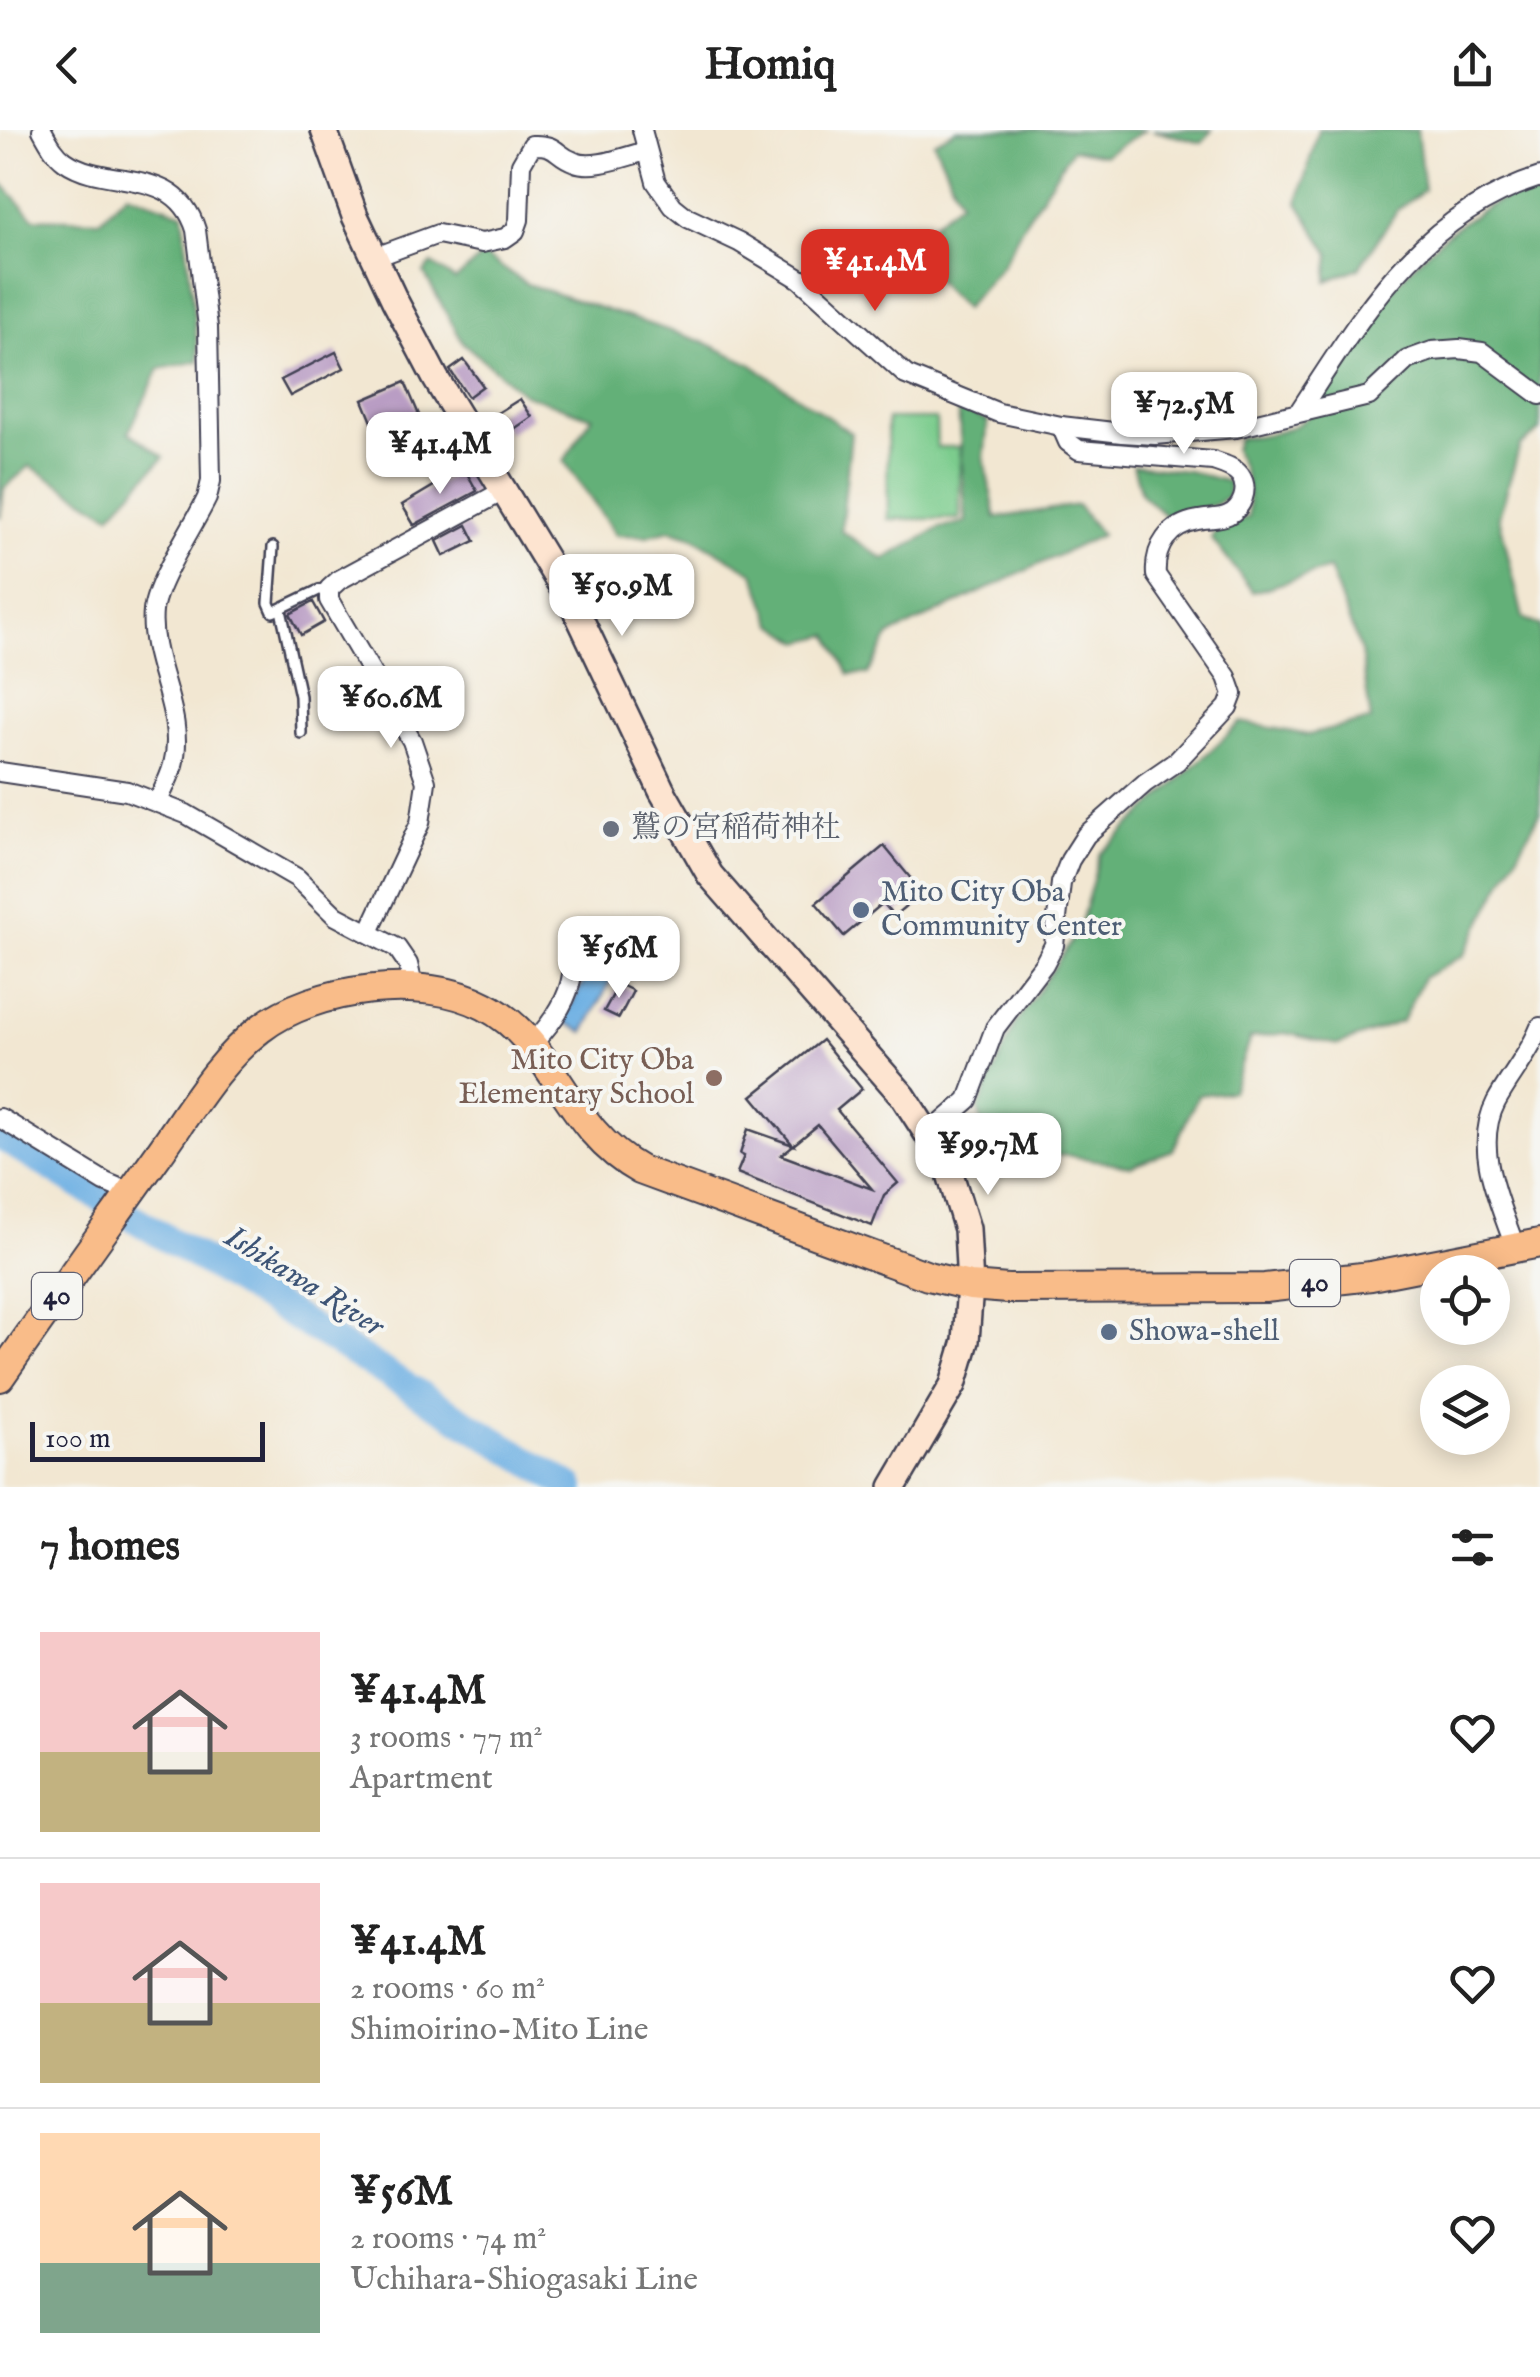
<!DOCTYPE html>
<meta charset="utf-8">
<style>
:root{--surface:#fff;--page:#f2f2f2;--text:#222;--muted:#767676;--line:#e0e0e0;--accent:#d93025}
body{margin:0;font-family:"IM FELL English","Noto Serif JP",serif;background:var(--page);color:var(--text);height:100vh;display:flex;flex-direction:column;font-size:38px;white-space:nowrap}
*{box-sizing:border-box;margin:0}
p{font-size:32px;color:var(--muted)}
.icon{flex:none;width:55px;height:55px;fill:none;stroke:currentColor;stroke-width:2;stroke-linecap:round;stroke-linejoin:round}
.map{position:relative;height:1357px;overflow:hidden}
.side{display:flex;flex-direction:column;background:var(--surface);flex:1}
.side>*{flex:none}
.fabs{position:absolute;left:1420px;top:1125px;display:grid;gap:20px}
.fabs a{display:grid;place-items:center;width:90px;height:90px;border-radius:50%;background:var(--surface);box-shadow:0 5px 25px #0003;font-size:50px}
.scale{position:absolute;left:30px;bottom:25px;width:235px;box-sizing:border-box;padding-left:10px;border:5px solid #22223b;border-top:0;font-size:28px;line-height:35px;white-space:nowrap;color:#22223b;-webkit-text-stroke:8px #f6f6f2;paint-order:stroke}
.price{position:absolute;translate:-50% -85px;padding:0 22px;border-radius:20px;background:#fff;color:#222;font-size:32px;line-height:65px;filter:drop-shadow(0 2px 5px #0008)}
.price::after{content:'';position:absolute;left:50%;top:60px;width:30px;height:22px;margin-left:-15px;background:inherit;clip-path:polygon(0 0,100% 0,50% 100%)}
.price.on{background:var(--accent);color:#fff}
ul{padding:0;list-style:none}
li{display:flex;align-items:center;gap:30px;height:250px;padding:0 40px}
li+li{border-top:2px solid var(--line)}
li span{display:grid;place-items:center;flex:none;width:280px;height:200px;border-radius:0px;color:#555}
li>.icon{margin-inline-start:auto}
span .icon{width:120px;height:120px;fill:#fffc;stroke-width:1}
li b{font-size:42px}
h2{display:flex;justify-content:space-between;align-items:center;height:120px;padding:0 40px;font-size:42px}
header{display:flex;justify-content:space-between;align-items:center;height:130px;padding:0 40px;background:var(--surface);font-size:45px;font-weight:700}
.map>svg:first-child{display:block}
</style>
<header><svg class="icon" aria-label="back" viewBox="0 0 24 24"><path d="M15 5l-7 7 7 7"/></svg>Homiq<svg class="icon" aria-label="share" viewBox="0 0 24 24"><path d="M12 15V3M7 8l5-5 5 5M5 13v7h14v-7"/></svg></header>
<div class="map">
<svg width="1540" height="1357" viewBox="0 0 1540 1357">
<rect width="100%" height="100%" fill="#f6f6f2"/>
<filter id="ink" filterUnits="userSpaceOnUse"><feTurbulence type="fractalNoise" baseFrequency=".01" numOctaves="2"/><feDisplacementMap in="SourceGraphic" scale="20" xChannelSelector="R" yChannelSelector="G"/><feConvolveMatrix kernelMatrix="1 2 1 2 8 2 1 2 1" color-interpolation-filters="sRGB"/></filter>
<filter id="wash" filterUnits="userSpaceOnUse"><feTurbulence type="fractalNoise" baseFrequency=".0048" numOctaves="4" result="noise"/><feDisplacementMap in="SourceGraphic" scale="40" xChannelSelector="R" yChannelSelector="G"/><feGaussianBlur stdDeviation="2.25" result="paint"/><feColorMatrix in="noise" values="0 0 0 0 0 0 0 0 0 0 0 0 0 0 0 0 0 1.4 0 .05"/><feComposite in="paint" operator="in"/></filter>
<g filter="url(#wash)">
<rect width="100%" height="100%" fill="#f2e7d2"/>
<!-- green -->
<path fill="#7bcc8d" stroke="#4e7764" stroke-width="2.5" d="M 887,289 L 936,289 L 937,317 L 960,317 L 960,389 L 888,389 Z"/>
<!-- forest -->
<g fill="#64b078" stroke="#43695a" stroke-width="2.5">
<path d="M 956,0 L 1145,0 L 1104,25 L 1072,19 L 1023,95 L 1002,135 L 964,179 L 904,117 L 960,71 L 934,12 Z"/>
<path d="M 1152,0 L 1212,0 L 1202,13 Z"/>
<path d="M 1318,0 L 1417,0 L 1424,60 L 1398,79 L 1359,138 L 1327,151 L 1330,124 L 1298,73 Z"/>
<path d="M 0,51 L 34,88 L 100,90 L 127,63 L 183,83 L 199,231 L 159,239 L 129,302 L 164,327 L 110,385 L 30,336 L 4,358 L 0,388 Z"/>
<path d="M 1540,57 L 1540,301 L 1520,316 L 1499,386 L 1523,488 L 1540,496 L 1540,682 L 1464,825 L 1423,848 L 1402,891 L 1338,915 L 1285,903 L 1250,908 L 1232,961 L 1198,965 L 1173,1020 L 1130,1036 L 1065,1025 L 1010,1031 L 985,1005 L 978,980 L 1014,896 L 1079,800 L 1100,724 L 1241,592 L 1308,605 L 1371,590 L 1361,522 L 1329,439 L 1253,462 L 1211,408 L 1218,398 L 1248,387 C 1250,360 1246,343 1234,319 L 1238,308 C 1259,306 1288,303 1305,289 C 1316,280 1337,238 1346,224 C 1391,153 1455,75 1540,57 Z"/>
<path d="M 483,125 L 527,154 L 704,212 L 749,233 L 851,303 L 841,401 L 884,429 L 940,398 L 966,392 L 958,277 L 988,291 L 984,328 L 996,388 L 1077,375 L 1101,405 L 890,505 L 868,544 L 849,544 L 829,505 L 801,512 L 773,493 L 754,443 L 691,406 L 670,400 L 647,406 L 616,405 L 564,331 L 592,287 L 524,264 L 463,213 L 424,143 L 432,134 L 455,150 Z"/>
<path d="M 1133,335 L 1188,341 L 1229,352 L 1228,366 L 1216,374 L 1170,390 L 1141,364 Z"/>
</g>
<!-- water -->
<path fill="#6eb0e3" stroke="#48698f" stroke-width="2.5" d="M 590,840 L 611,850 L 584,902 L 563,891 Z"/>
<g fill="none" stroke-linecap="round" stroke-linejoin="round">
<!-- river -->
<path stroke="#6eb0e3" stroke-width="28" d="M 0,1006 L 571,1357"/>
</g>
<g id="blocks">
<!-- building -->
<g fill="#b99dc4" fill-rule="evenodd">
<path d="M 336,222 L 344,238 L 290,266 L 281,250 Z"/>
<path d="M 464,230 L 483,256 L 468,267 L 450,240 Z"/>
<path d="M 405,252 L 422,292 L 379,309 L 363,270 Z"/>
<path d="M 520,269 L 532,287 L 508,303 L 496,284 Z"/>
<path d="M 464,338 L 477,361 L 414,395 L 402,375 Z"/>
<path d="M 467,395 L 475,411 L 444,426 L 437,411 Z"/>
<path d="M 313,472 L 324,492 L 301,505 L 290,484 Z"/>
<path d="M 884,716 L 922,762 L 894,786 L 883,773 L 844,806 L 816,773 Z"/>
<path d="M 619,854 L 633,861 L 619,888 L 604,881 Z"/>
<path d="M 822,910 L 862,959 L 837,980 L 898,1053 L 884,1065 L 872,1096 L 737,1043 L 744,1026 L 740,1024 L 748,999 L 793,1015 L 752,966 ZM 818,995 L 872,1059 L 781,1025 Z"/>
</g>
</g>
</g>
<g filter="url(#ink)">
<use href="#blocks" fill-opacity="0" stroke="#414052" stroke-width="2.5"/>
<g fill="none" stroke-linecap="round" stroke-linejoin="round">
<!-- lane casing -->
<g stroke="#414052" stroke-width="14">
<g id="lane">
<path d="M 273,417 L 269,473 L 273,482 L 319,460 L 329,459"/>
<path d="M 281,480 L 300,566 L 301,603"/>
</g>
</g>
<!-- street casing -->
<g stroke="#414052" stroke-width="22">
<g id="street">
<path d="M 42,0 C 48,11 54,23 65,31 C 106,60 176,34 196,100 L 208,197 L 211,351 L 207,368 C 193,397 156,452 153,481 C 148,532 187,584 173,635 C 170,647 163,660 158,671"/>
<path d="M 642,0 L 656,52 L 673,76 L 688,88 L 739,112 L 800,149 L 906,245 L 999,283 L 1061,296 L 1122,303 L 1155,305 L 1236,298 L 1369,266 L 1407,230 L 1432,221 L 1459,219 L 1482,222 L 1540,265"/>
<path d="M 373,128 L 438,104 L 482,113 L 505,108 L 515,101 L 519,90 L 521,34 L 532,15 C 559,14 554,25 575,32 C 594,40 628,25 647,21"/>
<path d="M 1300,280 C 1366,180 1419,86 1540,47"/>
<path d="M 0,642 L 127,661 L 186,684 L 297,748 L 336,786 L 397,818 L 408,834 L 414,859"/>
<path d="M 369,802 L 420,693 L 426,652 L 412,611 L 329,470 L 329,459 L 339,450 L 505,360"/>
<path d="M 531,914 C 547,900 565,875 570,854 C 575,837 572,816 582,800"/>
<path d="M 0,988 L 105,1052 L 131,1063"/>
<path d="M 930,1003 L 968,970 L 995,898 L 1044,834 L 1054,815 L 1061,753 L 1070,730 L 1086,705 L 1145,653 L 1177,631 L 1228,577 L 1233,564 L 1227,547 L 1156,445 C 1154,416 1169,395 1198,390 C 1208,388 1219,389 1228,385 C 1242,379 1250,359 1240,345 C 1234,337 1222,334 1213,331 L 1079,320 L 1068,312 L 1061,296"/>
<path d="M 1515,1117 C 1500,1073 1472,1018 1496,972 C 1510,946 1529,925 1540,897"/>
</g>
</g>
<!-- secondary casing -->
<g stroke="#414052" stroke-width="30">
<path id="secondary" d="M 324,0 L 355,86 L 395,171 L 436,249 L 575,478 L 662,661 L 710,745 L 903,966 L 947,1034 L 967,1099 L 970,1156 L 966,1211 L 953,1255 L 893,1357"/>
</g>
<!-- primary casing -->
<g stroke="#414052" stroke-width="32">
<path id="primary" d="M 0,1247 C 51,1174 103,1102 155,1029 C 187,985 216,933 260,899 C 314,857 423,843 485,876 C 556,913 564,998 640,1040 L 928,1146 L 970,1156 L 1008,1159 L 1265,1158 L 1371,1146 L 1540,1113"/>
</g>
<!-- lane -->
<use href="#lane" stroke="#fff" stroke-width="9"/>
<!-- street -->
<use href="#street" stroke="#fff" stroke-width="18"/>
<!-- secondary -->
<use href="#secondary" stroke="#fde4d0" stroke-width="25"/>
<!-- primary -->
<use href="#primary" stroke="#f9bc89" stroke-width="28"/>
</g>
</g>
<!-- markers -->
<circle fill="#6b7280" stroke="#f6f6f2" stroke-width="4" cx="611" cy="699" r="10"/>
<g fill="#5c6f8a" stroke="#f6f6f2" stroke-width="4">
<circle cx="861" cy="780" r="10"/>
<circle cx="1109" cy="1202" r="10"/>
</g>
<circle fill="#8d6e63" stroke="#f6f6f2" stroke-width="4" cx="714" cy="948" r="10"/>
<g text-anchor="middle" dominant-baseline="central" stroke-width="8" stroke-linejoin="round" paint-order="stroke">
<!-- shield labels -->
<g fill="#f6f6f2" stroke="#626272" stroke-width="2.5">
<rect x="1290" y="1130" width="50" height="46" rx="8"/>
<rect x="32" y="1143" width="50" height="46" rx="8"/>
</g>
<g font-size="28" font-weight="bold" fill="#22223b">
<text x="1315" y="1153">40</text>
<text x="57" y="1166">40</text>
</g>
<!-- worship labels -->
<g font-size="30" fill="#5b616d" stroke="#f6f6f2" text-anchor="start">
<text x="631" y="699">鷲の宮稲荷神社</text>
</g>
<!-- service labels -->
<g font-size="30" fill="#4e5e75" stroke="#f6f6f2" text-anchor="start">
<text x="881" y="763">Mito City Oba<tspan x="881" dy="34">Community Center</tspan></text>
<text x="1129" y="1202">Showa-shell</text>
</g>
<!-- education labels -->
<g font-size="30" fill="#785e54" stroke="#f6f6f2" text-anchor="end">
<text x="694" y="931">Mito City Oba<tspan x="694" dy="34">Elementary School</tspan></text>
</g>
<!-- water labels -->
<g font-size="32" font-style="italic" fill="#3d5476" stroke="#f6f6f2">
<text transform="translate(304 1152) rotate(32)">Ishikawa River</text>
</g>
</g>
</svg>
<div class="fabs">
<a><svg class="icon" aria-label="locate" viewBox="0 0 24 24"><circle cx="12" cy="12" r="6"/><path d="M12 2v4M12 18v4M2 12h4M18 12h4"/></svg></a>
<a><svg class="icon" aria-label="layers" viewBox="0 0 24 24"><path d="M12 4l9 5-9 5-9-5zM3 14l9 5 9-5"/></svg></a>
</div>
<div class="scale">100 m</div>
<b class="price on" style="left:875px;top:184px">¥41.4M</b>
<b class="price" style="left:1184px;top:327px">¥72.5M</b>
<b class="price" style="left:440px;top:367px">¥41.4M</b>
<b class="price" style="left:622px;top:509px">¥50.9M</b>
<b class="price" style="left:391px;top:621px">¥60.6M</b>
<b class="price" style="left:619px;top:871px">¥56M</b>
<b class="price" style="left:988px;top:1068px">¥99.7M</b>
</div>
<section class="side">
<h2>7 homes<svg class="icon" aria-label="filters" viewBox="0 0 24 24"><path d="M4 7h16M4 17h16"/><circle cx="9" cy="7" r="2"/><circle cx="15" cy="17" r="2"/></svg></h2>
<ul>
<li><span style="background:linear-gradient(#f6c9c9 60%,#c2b280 0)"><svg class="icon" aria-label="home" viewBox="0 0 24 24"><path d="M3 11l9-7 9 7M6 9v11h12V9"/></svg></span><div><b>¥41.4M</b><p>3 rooms · 77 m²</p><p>Apartment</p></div><svg class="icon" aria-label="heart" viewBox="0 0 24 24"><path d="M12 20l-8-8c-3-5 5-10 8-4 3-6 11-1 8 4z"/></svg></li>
<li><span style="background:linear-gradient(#f6c9c9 60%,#c2b280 0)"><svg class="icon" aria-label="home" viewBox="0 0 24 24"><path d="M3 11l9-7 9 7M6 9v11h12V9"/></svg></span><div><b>¥41.4M</b><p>2 rooms · 60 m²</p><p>Shimoirino-Mito Line</p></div><svg class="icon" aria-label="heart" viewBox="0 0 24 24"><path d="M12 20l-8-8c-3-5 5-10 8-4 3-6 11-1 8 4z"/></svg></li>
<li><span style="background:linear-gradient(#ffd9b3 65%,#7fa58c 0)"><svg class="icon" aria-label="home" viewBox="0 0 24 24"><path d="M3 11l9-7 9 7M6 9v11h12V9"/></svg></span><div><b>¥56M</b><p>2 rooms · 74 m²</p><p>Uchihara-Shiogasaki Line</p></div><svg class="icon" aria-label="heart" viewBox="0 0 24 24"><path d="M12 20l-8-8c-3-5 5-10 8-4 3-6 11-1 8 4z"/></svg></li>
</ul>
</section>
